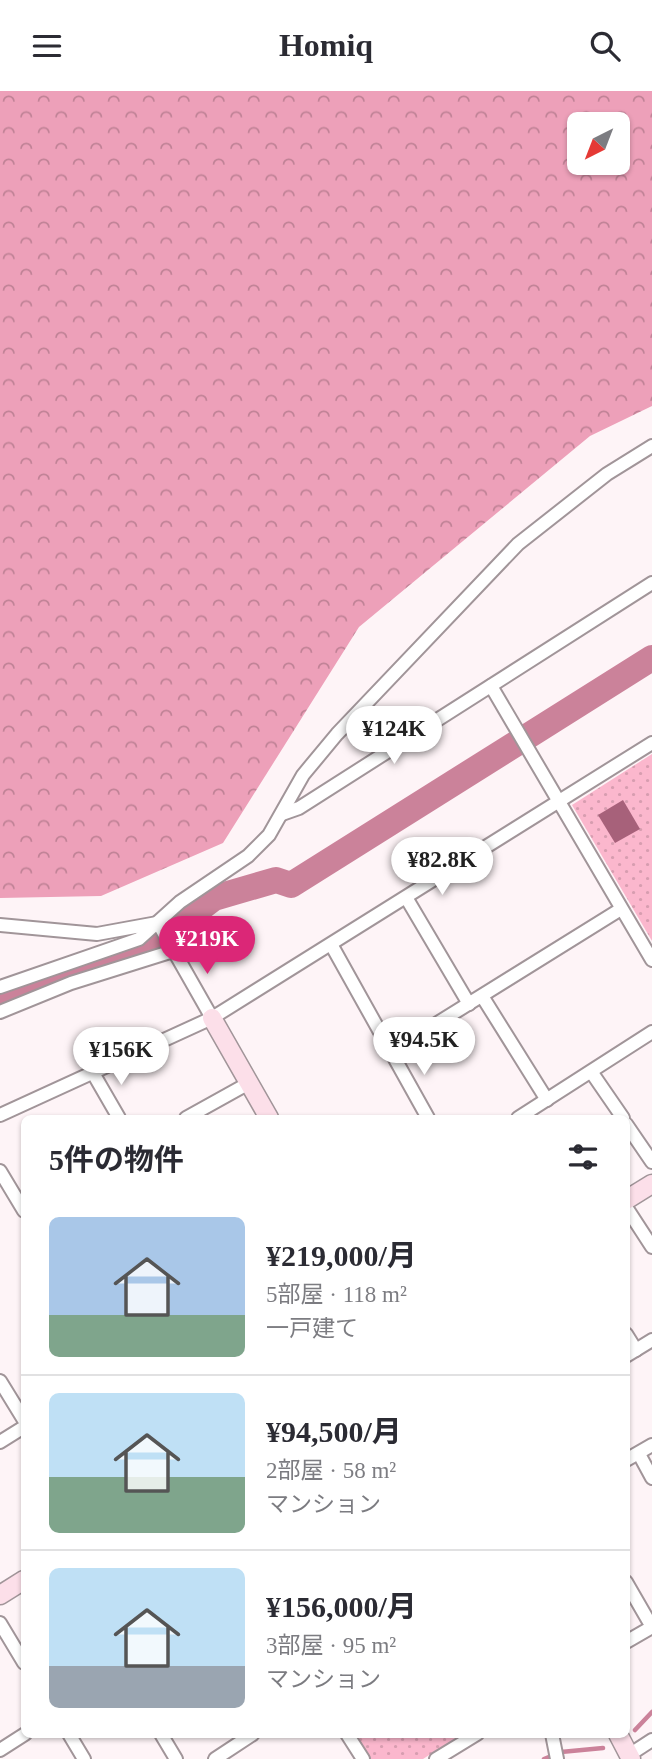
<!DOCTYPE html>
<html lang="ja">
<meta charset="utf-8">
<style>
:root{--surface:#fff;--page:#f7f7f7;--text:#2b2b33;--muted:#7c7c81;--line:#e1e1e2;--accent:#db2777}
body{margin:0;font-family:"Times New Roman","Noto Sans JP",serif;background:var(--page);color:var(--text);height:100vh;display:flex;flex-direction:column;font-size:26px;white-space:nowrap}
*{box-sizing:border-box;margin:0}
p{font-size:23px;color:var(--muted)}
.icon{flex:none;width:38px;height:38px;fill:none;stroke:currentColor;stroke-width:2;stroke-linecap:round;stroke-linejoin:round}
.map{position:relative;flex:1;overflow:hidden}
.panel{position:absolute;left:21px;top:1024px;width:609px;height:623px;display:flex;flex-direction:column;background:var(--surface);border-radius:10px;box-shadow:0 2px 5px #0004}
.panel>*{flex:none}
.needle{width:46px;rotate:222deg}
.fabs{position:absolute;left:567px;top:21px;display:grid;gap:14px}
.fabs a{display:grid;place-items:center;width:63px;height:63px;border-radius:10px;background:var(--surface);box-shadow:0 2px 5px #0004;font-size:35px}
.price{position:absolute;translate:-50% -60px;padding:0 16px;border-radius:24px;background:#fff;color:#222;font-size:23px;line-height:46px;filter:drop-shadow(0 2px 4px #0008)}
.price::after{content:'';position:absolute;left:50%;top:42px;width:21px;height:16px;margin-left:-10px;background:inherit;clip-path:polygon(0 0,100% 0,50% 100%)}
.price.selected{background:var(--accent);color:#fff}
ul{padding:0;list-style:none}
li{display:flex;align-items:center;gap:21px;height:175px;padding:0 28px}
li+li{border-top:2px solid var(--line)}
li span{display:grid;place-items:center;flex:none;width:196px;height:140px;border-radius:10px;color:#555}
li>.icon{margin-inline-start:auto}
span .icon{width:84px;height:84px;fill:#fffc;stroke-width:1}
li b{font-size:30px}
h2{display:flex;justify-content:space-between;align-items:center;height:84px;padding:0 28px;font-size:30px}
header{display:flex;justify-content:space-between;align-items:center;height:91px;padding:0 28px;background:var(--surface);font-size:32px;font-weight:700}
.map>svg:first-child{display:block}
</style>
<header><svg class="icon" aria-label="menu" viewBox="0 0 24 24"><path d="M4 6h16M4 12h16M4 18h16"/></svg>Homiq<svg class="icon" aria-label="search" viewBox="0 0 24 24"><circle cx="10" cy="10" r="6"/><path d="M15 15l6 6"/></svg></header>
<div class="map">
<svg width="652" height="1668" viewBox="0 0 652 1668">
<defs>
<pattern id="grass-dots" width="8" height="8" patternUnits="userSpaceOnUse" patternTransform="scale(1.75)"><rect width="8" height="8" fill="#fbb7cd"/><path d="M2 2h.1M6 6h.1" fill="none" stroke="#d79db0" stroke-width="1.8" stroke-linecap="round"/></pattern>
<pattern id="forest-crowns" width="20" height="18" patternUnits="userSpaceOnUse" patternTransform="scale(1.75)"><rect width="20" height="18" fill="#eda0b9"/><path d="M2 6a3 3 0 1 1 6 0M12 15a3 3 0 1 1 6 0" fill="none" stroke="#c08296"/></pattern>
</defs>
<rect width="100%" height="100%" fill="#fef4f7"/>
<!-- grass -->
<g fill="url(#grass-dots)">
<path d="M 652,663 L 652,850 L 572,714 Z"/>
<path d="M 354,1643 L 462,1643 L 423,1668 L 370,1668 Z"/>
</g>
<!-- forest -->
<path fill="url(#forest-crowns)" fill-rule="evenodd" d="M 0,0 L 652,0 L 652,315 L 590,345 L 359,536 L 223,752 L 101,805 L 0,807 ZM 579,33 L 618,33 L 618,72 L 579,72 Z"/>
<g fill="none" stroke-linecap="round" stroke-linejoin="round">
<!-- stream -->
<g stroke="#cb829a" stroke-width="4.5">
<path d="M 635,1639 L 652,1621"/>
<path d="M 544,1668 L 561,1661 L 603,1657"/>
</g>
<!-- river -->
<path stroke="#cb829a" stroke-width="26" d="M 0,906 L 47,887 L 160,848 L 214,807 L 276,789 L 291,794 L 652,567"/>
</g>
<!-- building -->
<path fill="#a7617a" d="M 623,709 L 640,738 L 615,752 L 598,724 Z"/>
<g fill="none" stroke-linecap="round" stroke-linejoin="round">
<!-- street casing -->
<g stroke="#a19599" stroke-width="16">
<g id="street">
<path d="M 491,595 L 652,869"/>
<path d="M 282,723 L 299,717 L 652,492"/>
<path d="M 407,808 L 469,913"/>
<path d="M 158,832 L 212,927"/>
<path d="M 0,834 L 97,843 L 157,832"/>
<path d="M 332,855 L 428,1027"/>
<path d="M 0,896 L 139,848 L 180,811 L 248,765 L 269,744 L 303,684 L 337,643 L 518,453 L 607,383 L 652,355"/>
<path d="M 482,905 L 547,1009"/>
<path d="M 0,921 L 71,892 L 173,860"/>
<path d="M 391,961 L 621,818"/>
<path d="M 93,982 L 119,1027"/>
<path d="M 592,982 L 623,1027"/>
<path d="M 0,1024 L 212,927 L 652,652"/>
<path d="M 186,1027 L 249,992"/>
<path d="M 518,1027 L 652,941"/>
<path d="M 626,1033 L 652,1071"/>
<path d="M 0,1080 L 24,1120"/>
<path d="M 626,1116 L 652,1156"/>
<path d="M 626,1243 L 636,1259"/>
<path d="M 626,1265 L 652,1249"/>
<path d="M 0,1290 L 24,1329"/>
<path d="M 0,1351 L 24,1336"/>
<path d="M 639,1363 L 652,1387"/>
<path d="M 626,1369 L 652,1354"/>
<path d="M 626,1491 L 652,1536 L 626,1551"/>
<path d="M 0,1532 L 24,1572"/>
<path d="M 69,1643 L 84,1668"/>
<path d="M 161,1643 L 176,1668"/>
<path d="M 347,1643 L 363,1668"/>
<path d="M 552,1643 L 557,1668"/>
<path d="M 0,1659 L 25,1643"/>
<path d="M 629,1664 L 652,1649"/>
<path d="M 215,1668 L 253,1643"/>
<path d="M 436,1668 L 477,1643"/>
</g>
</g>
<!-- secondary casing -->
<g stroke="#a19599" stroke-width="21">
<g id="secondary">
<path d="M 212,927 L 269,1027"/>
<path d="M 626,1109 L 652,1093"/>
<path d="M 0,1504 L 24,1489"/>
<path d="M 618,1643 L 631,1668"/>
</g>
</g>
<!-- street -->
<use href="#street" stroke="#fff" stroke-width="12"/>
<!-- secondary -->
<use href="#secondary" stroke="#fcdfe9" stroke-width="18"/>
</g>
</svg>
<div class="fabs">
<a><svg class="needle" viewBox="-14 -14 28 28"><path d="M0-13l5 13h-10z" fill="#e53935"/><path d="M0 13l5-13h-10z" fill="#7c7c81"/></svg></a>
</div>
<b class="price" style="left:394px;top:675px">¥124K</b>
<b class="price" style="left:442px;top:806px">¥82.8K</b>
<b class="price selected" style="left:207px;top:885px">¥219K</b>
<b class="price" style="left:424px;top:986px">¥94.5K</b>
<b class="price" style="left:121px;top:996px">¥156K</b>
<section class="panel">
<h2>5件の物件<svg class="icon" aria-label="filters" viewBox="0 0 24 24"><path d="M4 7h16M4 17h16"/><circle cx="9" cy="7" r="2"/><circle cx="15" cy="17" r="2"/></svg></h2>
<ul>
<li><span style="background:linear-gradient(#a9c7e8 70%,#7fa58c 0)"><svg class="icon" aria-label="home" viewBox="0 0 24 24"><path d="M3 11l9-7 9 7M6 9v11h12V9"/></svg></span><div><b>¥219,000/月</b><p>5部屋 · 118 m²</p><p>一戸建て</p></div></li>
<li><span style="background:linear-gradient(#bfe0f5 60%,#7fa58c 0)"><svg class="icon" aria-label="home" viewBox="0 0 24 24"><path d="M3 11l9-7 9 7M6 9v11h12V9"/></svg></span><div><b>¥94,500/月</b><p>2部屋 · 58 m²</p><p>マンション</p></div></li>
<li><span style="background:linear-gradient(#bfe0f5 70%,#9aa5b1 0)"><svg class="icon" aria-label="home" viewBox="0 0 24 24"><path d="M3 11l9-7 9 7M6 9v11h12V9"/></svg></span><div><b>¥156,000/月</b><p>3部屋 · 95 m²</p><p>マンション</p></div></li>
</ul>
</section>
</div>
